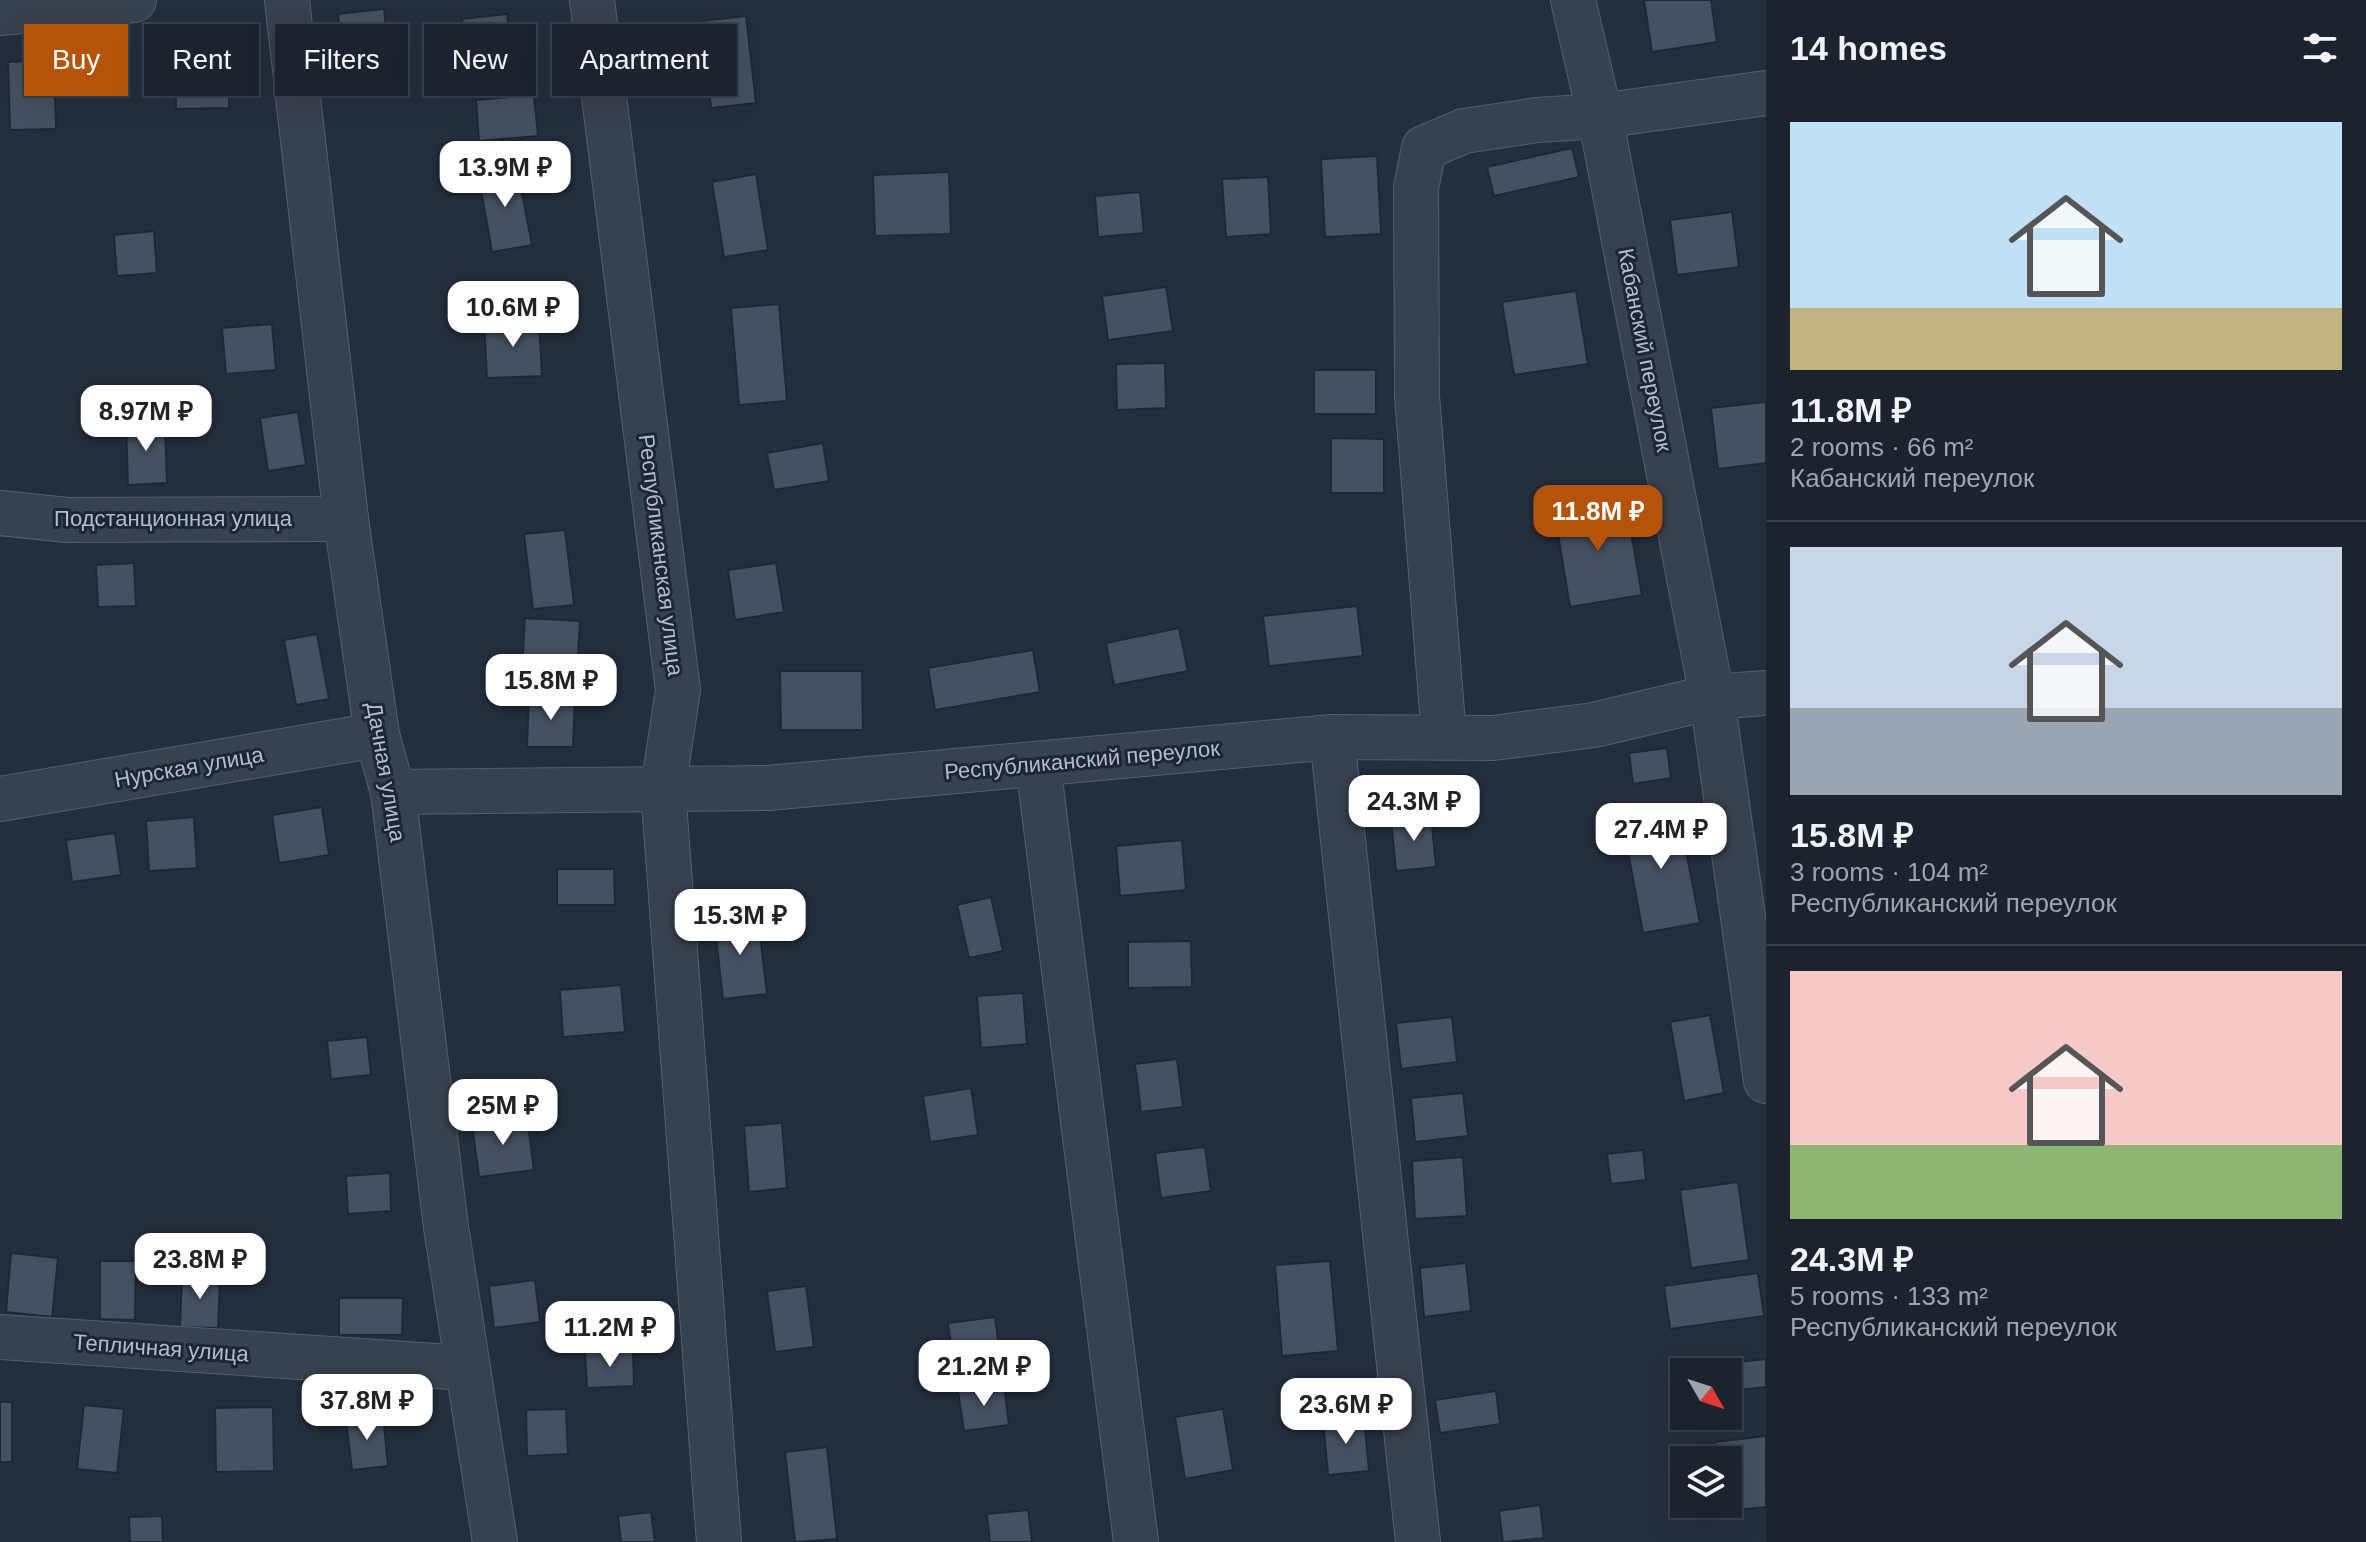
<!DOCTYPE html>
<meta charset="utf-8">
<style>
:root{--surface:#1b232e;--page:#242b36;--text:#f1f3f6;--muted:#a0a4aa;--line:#39404a;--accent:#b45309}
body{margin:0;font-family:Arial,sans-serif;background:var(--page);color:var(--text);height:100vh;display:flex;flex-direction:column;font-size:30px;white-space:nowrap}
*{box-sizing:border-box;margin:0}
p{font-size:26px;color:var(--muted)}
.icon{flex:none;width:44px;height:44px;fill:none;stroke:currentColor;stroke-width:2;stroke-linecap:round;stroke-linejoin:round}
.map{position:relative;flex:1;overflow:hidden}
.drawer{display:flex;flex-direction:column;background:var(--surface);width:600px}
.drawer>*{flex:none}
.guide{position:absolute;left:24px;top:24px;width:760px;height:72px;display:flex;gap:16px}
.needle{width:52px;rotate:129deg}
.buttons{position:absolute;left:1670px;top:1358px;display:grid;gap:16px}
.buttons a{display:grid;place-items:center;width:72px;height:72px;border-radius:0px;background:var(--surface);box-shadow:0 8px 32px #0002,0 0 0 2px var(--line);font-size:40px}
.price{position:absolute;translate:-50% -68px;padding:0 18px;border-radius:16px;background:#fff;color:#222;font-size:26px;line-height:52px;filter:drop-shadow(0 2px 4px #0008)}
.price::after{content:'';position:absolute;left:50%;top:48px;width:24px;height:18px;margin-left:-12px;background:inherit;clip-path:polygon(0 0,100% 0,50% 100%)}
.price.current{background:var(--accent);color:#fff}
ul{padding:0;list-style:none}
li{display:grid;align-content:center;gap:16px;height:424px;padding:0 24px}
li+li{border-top:2px solid var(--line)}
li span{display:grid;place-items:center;height:248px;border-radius:0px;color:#555}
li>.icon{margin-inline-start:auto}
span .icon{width:144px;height:144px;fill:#fffc;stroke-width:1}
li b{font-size:34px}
h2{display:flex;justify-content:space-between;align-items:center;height:96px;padding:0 24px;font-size:34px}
.pill{padding:0 28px;border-radius:0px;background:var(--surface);box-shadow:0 8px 32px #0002,0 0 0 2px var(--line);font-size:28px;line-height:72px}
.pill.current{background:var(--accent);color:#fff}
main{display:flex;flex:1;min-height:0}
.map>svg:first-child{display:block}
</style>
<main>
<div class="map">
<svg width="1766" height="1542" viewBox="0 0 1766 1542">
<rect width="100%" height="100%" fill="#242f3e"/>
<!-- building -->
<g fill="#455162" stroke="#1f2835" stroke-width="2">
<path d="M 1644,0 L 1711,0 L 1717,42 L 1652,52 Z"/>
<path d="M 384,9 L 388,50 L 342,55 L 338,14 Z"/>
<path d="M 507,14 L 515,79 L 469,84 L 462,19 Z"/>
<path d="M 746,16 L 756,103 L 711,108 L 702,21 Z"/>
<path d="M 228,48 L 229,108 L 176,109 L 175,49 Z"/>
<path d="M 54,60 L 56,129 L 10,130 L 8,62 Z"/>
<path d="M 534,95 L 538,136 L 479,141 L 476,100 Z"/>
<path d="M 1572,148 L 1579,177 L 1494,196 L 1487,167 Z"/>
<path d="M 1377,156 L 1381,234 L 1325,237 L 1321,159 Z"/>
<path d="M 517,166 L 532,245 L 492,252 L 478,173 Z"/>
<path d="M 949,172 L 951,234 L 875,236 L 873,175 Z"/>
<path d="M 756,174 L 768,250 L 724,257 L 712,182 Z"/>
<path d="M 1268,177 L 1271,234 L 1226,237 L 1222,179 Z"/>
<path d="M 1140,192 L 1144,233 L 1098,237 L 1095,196 Z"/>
<path d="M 1732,212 L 1739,267 L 1677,275 L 1670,220 Z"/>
<path d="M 154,231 L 157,273 L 117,276 L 114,235 Z"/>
<path d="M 1166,287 L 1173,331 L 1108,340 L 1102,296 Z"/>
<path d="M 1576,291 L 1588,364 L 1514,375 L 1502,302 Z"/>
<path d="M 779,304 L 787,401 L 739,405 L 731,308 Z"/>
<path d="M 539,320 L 542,376 L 487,378 L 484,322 Z"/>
<path d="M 272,324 L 276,370 L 226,374 L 222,328 Z"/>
<path d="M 1165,363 L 1166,408 L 1117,410 L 1116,364 Z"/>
<rect x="1314" y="370" width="62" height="44"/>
<path d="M 1766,402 L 1766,463 L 1718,469 L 1711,408 Z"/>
<path d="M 298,412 L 306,465 L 268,471 L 260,418 Z"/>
<path d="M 165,422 L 167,483 L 128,485 L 126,423 Z"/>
<path d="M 1331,438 L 1384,439 L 1384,493 L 1331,493 Z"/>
<path d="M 823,443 L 829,481 L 774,490 L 767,453 Z"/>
<path d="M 1625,498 L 1642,595 L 1570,607 L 1554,510 Z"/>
<path d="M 565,530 L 574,605 L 533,609 L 524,534 Z"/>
<path d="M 134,563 L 136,606 L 98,607 L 96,565 Z"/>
<path d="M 776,563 L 784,612 L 735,620 L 728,570 Z"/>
<path d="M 1357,606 L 1363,656 L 1269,666 L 1263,616 Z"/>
<path d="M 525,618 L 580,621 L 577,672 L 522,669 Z"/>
<path d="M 1179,628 L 1188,671 L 1114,685 L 1106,643 Z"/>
<path d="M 317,634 L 329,699 L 296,705 L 284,640 Z"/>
<path d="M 1033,650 L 1040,692 L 935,710 L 928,668 Z"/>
<path d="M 780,671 L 862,671 L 863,730 L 781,730 Z"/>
<path d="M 529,696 L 575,697 L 573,747 L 527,747 Z"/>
<path d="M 1667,748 L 1671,778 L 1633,784 L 1629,753 Z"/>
<path d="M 322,807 L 329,855 L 279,863 L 272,815 Z"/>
<path d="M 1678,809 L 1700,923 L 1643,933 L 1622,819 Z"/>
<path d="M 1431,815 L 1436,867 L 1396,871 L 1391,819 Z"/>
<path d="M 194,817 L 197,868 L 149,871 L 146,821 Z"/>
<path d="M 115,833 L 121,875 L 72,882 L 66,840 Z"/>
<path d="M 1182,840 L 1186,890 L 1120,896 L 1116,846 Z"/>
<path d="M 557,869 L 614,869 L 615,905 L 557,905 Z"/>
<path d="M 991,897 L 1003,951 L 969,958 L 957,905 Z"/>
<path d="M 758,916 L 767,994 L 723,999 L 714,920 Z"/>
<path d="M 1191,941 L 1192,987 L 1128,988 L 1128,942 Z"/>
<path d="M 621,985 L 625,1032 L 563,1037 L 560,990 Z"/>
<path d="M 1023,993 L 1027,1044 L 981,1048 L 977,996 Z"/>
<path d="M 1710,1015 L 1724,1093 L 1684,1101 L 1670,1022 Z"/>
<path d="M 1452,1017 L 1457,1062 L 1401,1069 L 1396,1023 Z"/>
<path d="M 367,1037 L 371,1075 L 331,1079 L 327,1041 Z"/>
<path d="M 1177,1059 L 1183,1107 L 1141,1112 L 1135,1064 Z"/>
<path d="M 971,1088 L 978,1135 L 930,1142 L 923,1096 Z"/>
<path d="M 1463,1093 L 1468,1136 L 1415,1142 L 1411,1098 Z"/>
<path d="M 527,1117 L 534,1170 L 479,1177 L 472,1124 Z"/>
<path d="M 782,1123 L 787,1188 L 749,1192 L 744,1126 Z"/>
<path d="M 1205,1147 L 1211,1191 L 1161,1198 L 1155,1153 Z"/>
<path d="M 1643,1150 L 1646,1180 L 1611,1184 L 1607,1154 Z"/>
<path d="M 1463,1157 L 1467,1216 L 1415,1219 L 1412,1161 Z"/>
<path d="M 390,1173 L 391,1211 L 348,1214 L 346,1176 Z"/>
<path d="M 1738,1182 L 1749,1260 L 1691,1268 L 1680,1190 Z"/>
<path d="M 11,1253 L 58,1258 L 52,1317 L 6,1312 Z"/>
<path d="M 100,1261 L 136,1261 L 135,1320 L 100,1319 Z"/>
<path d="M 1330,1261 L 1338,1351 L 1282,1356 L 1275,1265 Z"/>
<path d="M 1466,1263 L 1471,1311 L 1424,1317 L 1420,1268 Z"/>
<path d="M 1758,1273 L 1764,1316 L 1670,1329 L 1664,1286 Z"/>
<path d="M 182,1274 L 220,1275 L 218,1328 L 180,1327 Z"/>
<path d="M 535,1280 L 540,1322 L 494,1328 L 489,1286 Z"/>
<path d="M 806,1286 L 814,1347 L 775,1352 L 767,1291 Z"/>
<path d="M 339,1298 L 403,1298 L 402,1335 L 339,1335 Z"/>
<path d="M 995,1317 L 1000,1356 L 953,1362 L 948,1323 Z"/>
<path d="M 633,1350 L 634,1386 L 587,1388 L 585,1352 Z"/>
<path d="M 1766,1359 L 1766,1387 L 1728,1391 L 1728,1372 L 1692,1372 L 1691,1367 Z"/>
<path d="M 1004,1385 L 1009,1425 L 964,1431 L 958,1391 Z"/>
<path d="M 1496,1391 L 1500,1424 L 1440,1433 L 1435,1400 Z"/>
<rect x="0" y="1402" width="12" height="60"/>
<path d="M 84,1405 L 124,1409 L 117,1473 L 77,1469 Z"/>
<path d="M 273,1407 L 274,1471 L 216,1472 L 215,1408 Z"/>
<path d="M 566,1409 L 568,1454 L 527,1456 L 526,1410 Z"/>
<path d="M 1223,1409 L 1233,1470 L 1185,1479 L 1175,1417 Z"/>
<path d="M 383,1415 L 388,1466 L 352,1470 L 346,1419 Z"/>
<path d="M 1364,1416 L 1369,1471 L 1328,1475 L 1323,1420 Z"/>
<path d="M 1766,1436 L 1766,1507 L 1722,1511 L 1721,1504 L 1728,1504 L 1728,1460 L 1717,1460 L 1715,1442 Z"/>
<path d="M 827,1447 L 837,1539 L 795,1542 L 785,1452 Z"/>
<path d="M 1540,1505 L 1544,1538 L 1503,1542 L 1499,1511 Z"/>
<path d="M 1028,1510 L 1032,1542 L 990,1542 L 987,1514 Z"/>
<path d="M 651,1512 L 655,1542 L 621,1542 L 618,1516 Z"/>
<path d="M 162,1516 L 163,1542 L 130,1542 L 129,1517 Z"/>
</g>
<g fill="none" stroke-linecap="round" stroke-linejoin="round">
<!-- minor casing -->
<g stroke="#565f6c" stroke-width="46">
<g id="minor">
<path d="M 287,0 L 346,519 L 377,735 L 393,792 L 446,1227 L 495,1542"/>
<path d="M 592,0 L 678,690 L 663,789 L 719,1542"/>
<path d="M 1573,0 L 1600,116 L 1712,697 L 1766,1081"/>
<path d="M 0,13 L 134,0"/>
<path d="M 0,513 L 67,520 L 346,519"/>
<path d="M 1332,737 L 1418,1542"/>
<path d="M 1444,737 L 1417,396 L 1416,188 L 1424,148 L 1464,131 L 1537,120 L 1600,116 L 1766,93"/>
<path d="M 1038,764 L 1136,1542"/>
<path d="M 393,792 L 768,788 L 1332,737 L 1493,738 L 1594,725 L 1712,697 L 1766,693"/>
<path d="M 0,799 L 377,735"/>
<path d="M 0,1337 L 466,1368"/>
</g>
</g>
<!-- minor -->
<use href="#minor" stroke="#38414e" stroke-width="44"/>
</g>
<g text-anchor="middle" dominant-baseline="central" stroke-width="6" stroke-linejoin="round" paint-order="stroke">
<!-- street labels -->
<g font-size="22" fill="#b4bcc9" stroke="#1d2633">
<text transform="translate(1645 350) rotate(79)">Кабанский переулок</text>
<text x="173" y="518">Подстанционная улица</text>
<text transform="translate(661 555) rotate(83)">Республиканская улица</text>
<text transform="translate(1082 760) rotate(-5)">Республиканский переулок</text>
<text transform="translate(189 767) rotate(-10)">Нурская улица</text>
<text transform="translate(386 772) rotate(80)">Дачная улица</text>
<text transform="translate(161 1348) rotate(4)">Тепличная улица</text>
</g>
</g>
</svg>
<div class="buttons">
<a><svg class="needle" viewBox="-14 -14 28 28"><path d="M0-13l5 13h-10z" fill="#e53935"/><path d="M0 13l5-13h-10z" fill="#a0a4aa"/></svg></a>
<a><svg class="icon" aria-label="layers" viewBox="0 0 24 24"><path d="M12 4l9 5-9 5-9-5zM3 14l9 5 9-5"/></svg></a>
</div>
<b class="price" style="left:505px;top:209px">13.9M ₽</b>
<b class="price" style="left:513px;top:349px">10.6M ₽</b>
<b class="price" style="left:146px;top:453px">8.97M ₽</b>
<b class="price current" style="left:1598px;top:553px">11.8M ₽</b>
<b class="price" style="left:551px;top:722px">15.8M ₽</b>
<b class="price" style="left:1414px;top:843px">24.3M ₽</b>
<b class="price" style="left:1661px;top:871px">27.4M ₽</b>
<b class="price" style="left:740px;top:957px">15.3M ₽</b>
<b class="price" style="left:503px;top:1147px">25M ₽</b>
<b class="price" style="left:200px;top:1301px">23.8M ₽</b>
<b class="price" style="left:610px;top:1369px">11.2M ₽</b>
<b class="price" style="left:984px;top:1408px">21.2M ₽</b>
<b class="price" style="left:367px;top:1442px">37.8M ₽</b>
<b class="price" style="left:1346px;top:1446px">23.6M ₽</b>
<div class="guide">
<a class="pill current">Buy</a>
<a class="pill">Rent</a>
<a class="pill">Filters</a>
<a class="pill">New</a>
<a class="pill">Apartment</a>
</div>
</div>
<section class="drawer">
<h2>14 homes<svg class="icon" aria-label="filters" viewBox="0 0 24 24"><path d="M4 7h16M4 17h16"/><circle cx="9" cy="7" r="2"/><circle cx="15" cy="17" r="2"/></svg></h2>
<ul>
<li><span style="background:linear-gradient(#bfe0f5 75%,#c2b280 0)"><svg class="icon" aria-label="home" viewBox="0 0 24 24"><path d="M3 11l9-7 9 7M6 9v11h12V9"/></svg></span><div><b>11.8M ₽</b><p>2 rooms · 66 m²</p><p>Кабанский переулок</p></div></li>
<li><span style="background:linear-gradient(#c9d6e8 65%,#9aa5b1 0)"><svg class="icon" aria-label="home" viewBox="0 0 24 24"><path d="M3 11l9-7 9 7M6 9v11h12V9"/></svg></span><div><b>15.8M ₽</b><p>3 rooms · 104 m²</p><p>Республиканский переулок</p></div></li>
<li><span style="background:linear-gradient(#f6c9c9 70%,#8fb573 0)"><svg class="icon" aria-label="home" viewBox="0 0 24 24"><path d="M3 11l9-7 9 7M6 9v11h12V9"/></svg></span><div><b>24.3M ₽</b><p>5 rooms · 133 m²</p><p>Республиканский переулок</p></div></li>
</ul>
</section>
</main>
